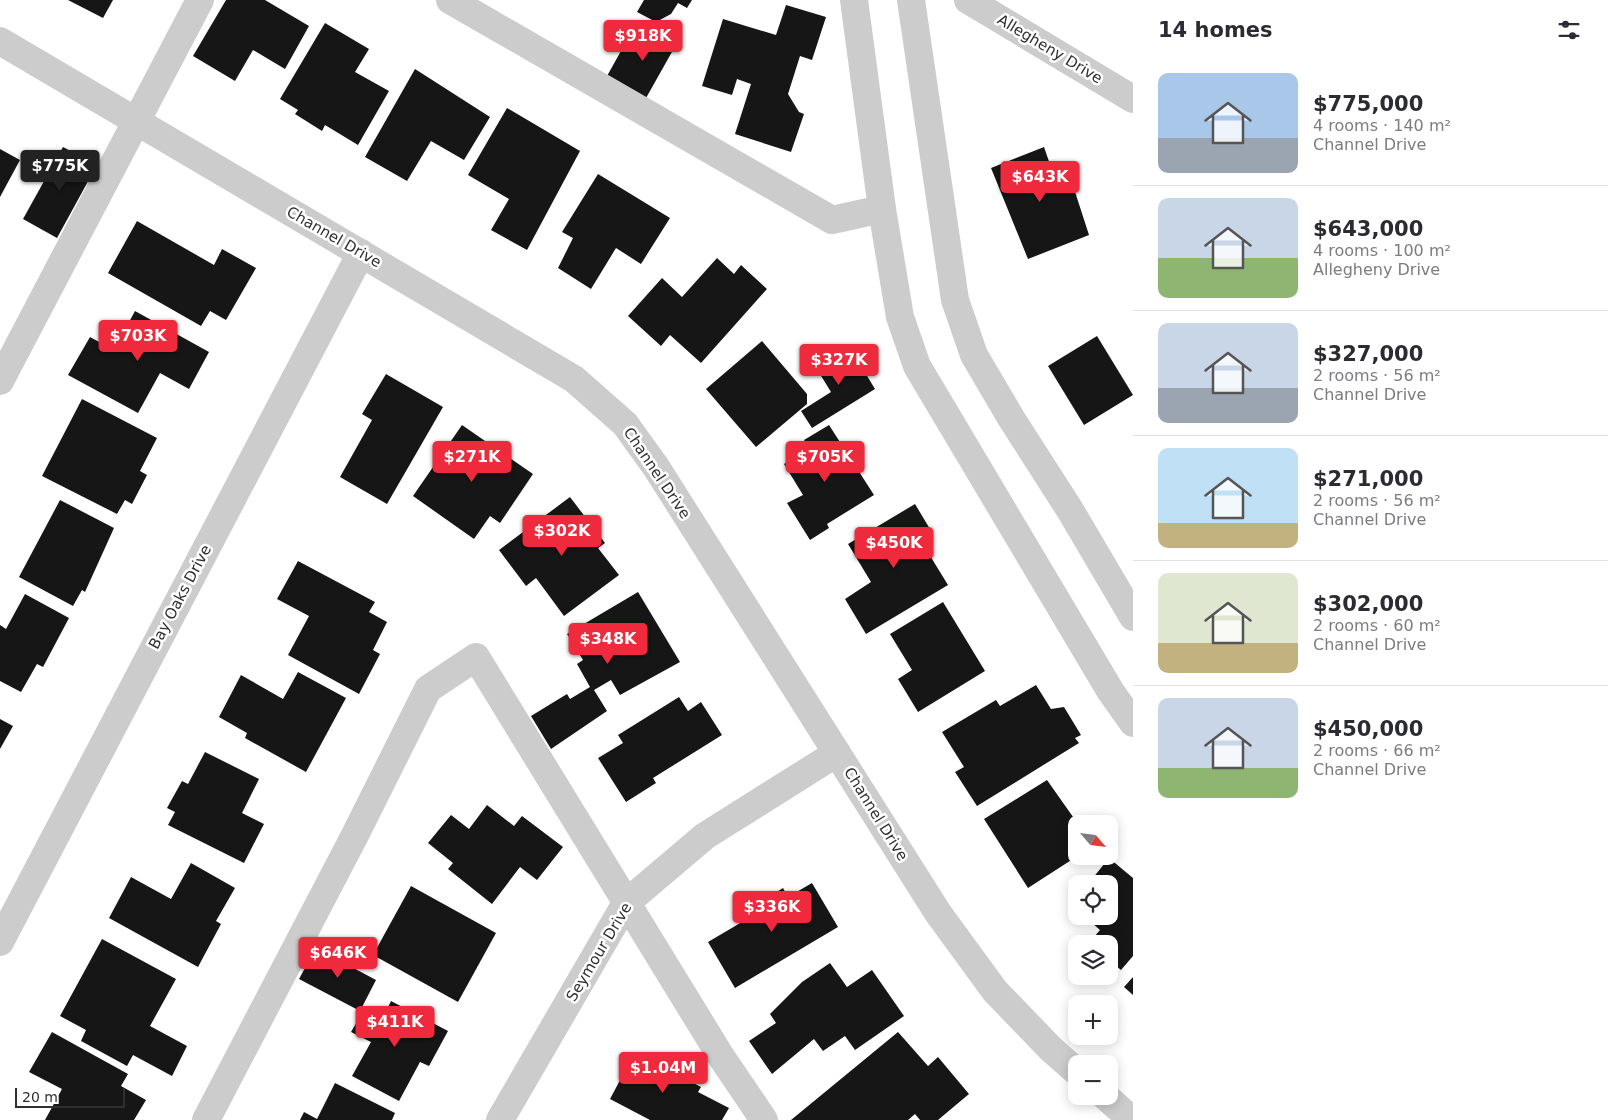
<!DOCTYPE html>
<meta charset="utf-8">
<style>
:root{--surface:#fff;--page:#f2f2f3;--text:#2b2b33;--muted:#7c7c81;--line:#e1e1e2;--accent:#ee2a3c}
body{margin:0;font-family:"DejaVu Sans",sans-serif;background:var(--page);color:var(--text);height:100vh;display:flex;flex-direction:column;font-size:19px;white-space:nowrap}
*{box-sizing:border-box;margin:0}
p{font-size:16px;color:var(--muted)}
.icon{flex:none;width:28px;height:28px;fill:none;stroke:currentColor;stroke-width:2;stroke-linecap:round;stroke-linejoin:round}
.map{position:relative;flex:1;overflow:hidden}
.panel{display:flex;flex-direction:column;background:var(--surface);width:475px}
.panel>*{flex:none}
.needle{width:32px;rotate:118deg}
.tools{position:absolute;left:1068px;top:815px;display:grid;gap:10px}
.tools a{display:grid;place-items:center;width:50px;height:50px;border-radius:10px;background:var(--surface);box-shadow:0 2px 12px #0003;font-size:25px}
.scale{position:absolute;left:15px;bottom:12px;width:110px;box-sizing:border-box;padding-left:5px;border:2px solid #2f2f2f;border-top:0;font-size:14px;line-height:18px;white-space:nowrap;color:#2f2f2f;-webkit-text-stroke:4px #fff;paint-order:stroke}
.price{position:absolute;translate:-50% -42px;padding:0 11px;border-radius:5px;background:var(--accent);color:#fff;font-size:16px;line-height:32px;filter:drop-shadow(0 1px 2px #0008)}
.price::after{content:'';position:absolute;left:50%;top:30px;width:15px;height:11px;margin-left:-8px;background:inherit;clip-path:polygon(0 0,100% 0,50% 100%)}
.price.current{background:#222;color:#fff}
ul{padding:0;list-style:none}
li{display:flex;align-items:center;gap:15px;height:125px;padding:0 25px}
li+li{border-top:1px solid var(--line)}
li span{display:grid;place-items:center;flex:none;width:140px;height:100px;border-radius:10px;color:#555}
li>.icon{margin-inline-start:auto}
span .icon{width:60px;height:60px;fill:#fffc;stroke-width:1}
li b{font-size:21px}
h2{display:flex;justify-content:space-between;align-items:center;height:60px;padding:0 25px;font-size:21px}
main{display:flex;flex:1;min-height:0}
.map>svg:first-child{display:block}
</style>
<main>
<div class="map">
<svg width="1133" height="1120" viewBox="0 0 1133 1120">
<rect width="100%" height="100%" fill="#fff"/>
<!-- building -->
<g fill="#161616">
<path d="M 68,0 L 113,0 L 103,18 Z"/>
<path d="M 226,0 L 265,0 L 309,26 L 285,69 L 253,50 L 235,81 L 193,56 Z"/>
<path d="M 644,0 L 692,0 L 687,8 L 678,3 L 671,14 L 656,22 L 637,12 Z"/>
<path d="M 786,5 L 826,17 L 812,60 L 800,56 L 788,94 L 799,112 L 804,114 L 791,152 L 735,134 L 751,84 L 737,79 L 732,95 L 702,86 L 723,19 L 776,35 Z"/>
<path d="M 325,23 L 369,49 L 355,72 L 389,91 L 358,145 L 325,125 L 322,131 L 295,114 L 298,110 L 280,99 Z"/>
<path d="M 647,26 L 677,43 L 646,98 L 607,76 L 626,42 L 635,47 Z"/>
<path d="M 415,69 L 490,117 L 464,160 L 431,141 L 407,181 L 365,157 Z"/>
<path d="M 507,108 L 580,151 L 527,250 L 491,230 L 509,199 L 468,175 Z"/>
<path d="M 63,147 L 97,165 L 57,238 L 23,219 Z"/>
<path d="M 1044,147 L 1053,173 L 1067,167 L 1089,235 L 1028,259 L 991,168 Z"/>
<path d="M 0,149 L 20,160 L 0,197 Z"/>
<path d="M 598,174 L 670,218 L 641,264 L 616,248 L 591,289 L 558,268 L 573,238 L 562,232 Z"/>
<path d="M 137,221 L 214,265 L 222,249 L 256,268 L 226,320 L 210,311 L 201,326 L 108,273 Z"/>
<path d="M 717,258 L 734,274 L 741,265 L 767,289 L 701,363 L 670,335 L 661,346 L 628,316 L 662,278 L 682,297 Z"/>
<path d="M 135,311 L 209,352 L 189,389 L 160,373 L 138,413 L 68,375 L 90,337 L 114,350 Z"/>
<path d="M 1097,336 L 1133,395 L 1084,425 L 1048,366 Z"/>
<path d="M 762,341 L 807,394 L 807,404 L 756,447 L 706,389 Z"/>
<path d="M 849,346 L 875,389 L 812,428 L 801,411 L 831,392 L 815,366 Z"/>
<path d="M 386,374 L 443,407 L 387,504 L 340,477 L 372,420 L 362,414 Z"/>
<path d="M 82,399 L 157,438 L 140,471 L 147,475 L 132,504 L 125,500 L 117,514 L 42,476 Z"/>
<path d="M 462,425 L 533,474 L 500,523 L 490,516 L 474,539 L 413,496 Z"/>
<path d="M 829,425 L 874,495 L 827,524 L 829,528 L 810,540 L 787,503 L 803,495 L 784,464 L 809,448 L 804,440 Z"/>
<path d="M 570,497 L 605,543 L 598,548 L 619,575 L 564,616 L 536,578 L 526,586 L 499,550 Z"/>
<path d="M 60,500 L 114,528 L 85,592 L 82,590 L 73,606 L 19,577 Z"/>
<path d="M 915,504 L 933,534 L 921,541 L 948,585 L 866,634 L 845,599 L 871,582 L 848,544 Z"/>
<path d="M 298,561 L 375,602 L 369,612 L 387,622 L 373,650 L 380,654 L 359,694 L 288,655 L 309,616 L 277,599 Z"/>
<path d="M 638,592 L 680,662 L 620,695 L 611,680 L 594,690 L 607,711 L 551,749 L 531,716 L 567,694 L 570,699 L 590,687 L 577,664 L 583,660 L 567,634 Z"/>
<path d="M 25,594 L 69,618 L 43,667 L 37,664 L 21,692 L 0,681 L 0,625 L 6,629 Z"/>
<path d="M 943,602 L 985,671 L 918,712 L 898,679 L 912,670 L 890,634 Z"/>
<path d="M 298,672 L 346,698 L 306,772 L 245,738 L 247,733 L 219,717 L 241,675 L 283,699 Z"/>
<path d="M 1036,685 L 1051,709 L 1064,707 L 1081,735 L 1075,738 L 1079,743 L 977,806 L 955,772 L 964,767 L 942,732 L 996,700 L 1000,706 Z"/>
<path d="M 679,697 L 688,711 L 701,702 L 722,735 L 653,778 L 656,783 L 626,802 L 598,758 L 623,743 L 618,735 Z"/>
<path d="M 0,719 L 13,726 L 0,749 Z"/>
<path d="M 205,752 L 259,779 L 242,813 L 264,824 L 244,863 L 168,825 L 175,812 L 167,808 L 182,781 L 188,784 Z"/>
<path d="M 1047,780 L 1078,824 L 1076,824 L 1076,857 L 1028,888 L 984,819 Z"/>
<path d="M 487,805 L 514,826 L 522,816 L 563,847 L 537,880 L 520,867 L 492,904 L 448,869 L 453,863 L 428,843 L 451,815 L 469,829 Z"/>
<path d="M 1109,858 L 1133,878 L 1133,956 L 1121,970 L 1109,960 L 1109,944 L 1089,943 L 1100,930 L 1084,916 L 1109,916 L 1109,884 L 1088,884 Z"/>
<path d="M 191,863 L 235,888 L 216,921 L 221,924 L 198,967 L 109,918 L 131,877 L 171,899 Z"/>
<path d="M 812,883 L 838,927 L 735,988 L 708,942 L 747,919 L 743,913 L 783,888 L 788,897 Z"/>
<path d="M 411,886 L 496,933 L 458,1002 L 373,955 Z"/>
<path d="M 1076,897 L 1076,910 L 1070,905 Z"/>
<path d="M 102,939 L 176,979 L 150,1026 L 187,1046 L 172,1076 L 133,1055 L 127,1066 L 81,1041 L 86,1030 L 60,1016 Z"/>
<path d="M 316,948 L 376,980 L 360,1011 L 299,979 Z"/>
<path d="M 830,963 L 847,987 L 872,970 L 904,1016 L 855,1050 L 845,1036 L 823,1051 L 814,1039 L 772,1074 L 749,1041 L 776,1023 L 770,1014 L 802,982 Z"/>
<path d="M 1133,977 L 1133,995 L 1124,987 Z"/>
<path d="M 391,1001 L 448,1031 L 429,1066 L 420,1062 L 399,1101 L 352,1076 L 371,1042 L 351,1032 L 366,1006 L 384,1016 Z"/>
<path d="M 52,1032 L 128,1074 L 121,1086 L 146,1100 L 134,1120 L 45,1120 L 62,1089 L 29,1072 Z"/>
<path d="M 898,1032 L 928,1066 L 938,1057 L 969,1094 L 938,1120 L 920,1120 L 915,1114 L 908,1120 L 791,1120 Z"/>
<path d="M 635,1052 L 701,1087 L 698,1092 L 729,1108 L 722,1120 L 650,1120 L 610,1099 Z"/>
<path d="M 335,1083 L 395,1113 L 392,1120 L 300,1120 L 304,1112 L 317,1119 Z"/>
</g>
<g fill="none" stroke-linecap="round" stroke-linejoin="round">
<!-- minor -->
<g stroke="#ccc" stroke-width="28">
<path d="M 450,0 L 832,220 L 882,209 L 854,0"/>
<path d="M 911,0 L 955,300 L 974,355 L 1011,418 L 1070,510 L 1133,617"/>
<path d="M 968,0 L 1133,99"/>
<path d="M 0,41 L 574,379 L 625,424 L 656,467 L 938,913 L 995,991 L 1051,1049 L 1076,1071"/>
<path d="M 882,209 L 900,317 L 917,366 L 1111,692 L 1133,723"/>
<path d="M 0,381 L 200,0"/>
<path d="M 0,942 L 361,253"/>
<path d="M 1105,1096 L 1132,1120"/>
<path d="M 206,1120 L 354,837 L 428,689 L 476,657 L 720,1055 L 764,1120"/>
<path d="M 500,1120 L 626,903 L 705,836 L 837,753"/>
</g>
</g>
<g text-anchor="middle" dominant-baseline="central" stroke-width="5" stroke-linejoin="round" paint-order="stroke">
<!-- street labels -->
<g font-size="15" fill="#2f2f2f" stroke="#fff">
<text transform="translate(1050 49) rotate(31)">Allegheny Drive</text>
<text transform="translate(334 237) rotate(30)">Channel Drive</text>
<text transform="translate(657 473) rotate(56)">Channel Drive</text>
<text transform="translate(180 597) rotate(-62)">Bay Oaks Drive</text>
<text transform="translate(876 814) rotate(58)">Channel Drive</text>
<text transform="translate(599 952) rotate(-59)">Seymour Drive</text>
</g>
</g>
</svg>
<div class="tools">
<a><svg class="needle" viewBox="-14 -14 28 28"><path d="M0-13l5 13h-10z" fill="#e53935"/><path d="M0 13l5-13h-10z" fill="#7c7c81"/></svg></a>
<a><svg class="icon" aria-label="locate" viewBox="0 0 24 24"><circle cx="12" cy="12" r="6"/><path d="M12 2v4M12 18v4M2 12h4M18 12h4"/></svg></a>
<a><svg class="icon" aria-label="layers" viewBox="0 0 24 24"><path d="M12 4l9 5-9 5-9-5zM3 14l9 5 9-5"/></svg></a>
<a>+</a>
<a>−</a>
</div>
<div class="scale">20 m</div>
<b class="price" style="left:643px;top:62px">$918K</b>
<b class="price current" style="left:60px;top:192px">$775K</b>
<b class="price" style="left:1040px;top:203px">$643K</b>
<b class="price" style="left:138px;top:362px">$703K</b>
<b class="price" style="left:839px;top:386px">$327K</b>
<b class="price" style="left:472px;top:483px">$271K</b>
<b class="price" style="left:825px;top:483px">$705K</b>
<b class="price" style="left:562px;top:557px">$302K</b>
<b class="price" style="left:894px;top:569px">$450K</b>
<b class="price" style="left:608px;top:665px">$348K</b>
<b class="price" style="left:772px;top:933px">$336K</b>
<b class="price" style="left:338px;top:979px">$646K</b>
<b class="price" style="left:395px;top:1048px">$411K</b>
<b class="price" style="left:663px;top:1094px">$1.04M</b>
</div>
<section class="panel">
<h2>14 homes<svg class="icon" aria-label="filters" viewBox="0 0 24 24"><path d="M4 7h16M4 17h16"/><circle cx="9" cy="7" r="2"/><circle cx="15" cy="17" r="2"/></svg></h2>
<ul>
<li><span style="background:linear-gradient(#a9c7e8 65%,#9aa5b1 0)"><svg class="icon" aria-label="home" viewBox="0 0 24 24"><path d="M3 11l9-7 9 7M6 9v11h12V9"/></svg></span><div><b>$775,000</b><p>4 rooms · 140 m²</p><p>Channel Drive</p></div></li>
<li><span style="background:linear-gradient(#c9d6e8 60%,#8fb573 0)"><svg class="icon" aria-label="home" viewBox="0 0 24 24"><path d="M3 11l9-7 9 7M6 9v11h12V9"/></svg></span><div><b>$643,000</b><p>4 rooms · 100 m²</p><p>Allegheny Drive</p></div></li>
<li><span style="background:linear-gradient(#c9d6e8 65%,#9aa5b1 0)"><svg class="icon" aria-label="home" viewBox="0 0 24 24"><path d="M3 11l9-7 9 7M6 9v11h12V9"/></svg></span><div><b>$327,000</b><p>2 rooms · 56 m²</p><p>Channel Drive</p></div></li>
<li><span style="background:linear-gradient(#bfe0f5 75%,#c2b280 0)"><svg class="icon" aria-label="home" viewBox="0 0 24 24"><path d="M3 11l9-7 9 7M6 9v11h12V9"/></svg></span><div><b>$271,000</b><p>2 rooms · 56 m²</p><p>Channel Drive</p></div></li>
<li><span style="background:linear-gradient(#dfe7d0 70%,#c2b280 0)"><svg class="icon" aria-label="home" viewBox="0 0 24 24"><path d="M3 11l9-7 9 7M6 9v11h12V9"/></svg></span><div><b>$302,000</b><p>2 rooms · 60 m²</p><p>Channel Drive</p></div></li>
<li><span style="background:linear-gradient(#c9d6e8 70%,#8fb573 0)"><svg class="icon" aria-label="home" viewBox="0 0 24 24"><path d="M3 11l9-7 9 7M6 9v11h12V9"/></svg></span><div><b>$450,000</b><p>2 rooms · 66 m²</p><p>Channel Drive</p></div></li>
</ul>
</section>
</main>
